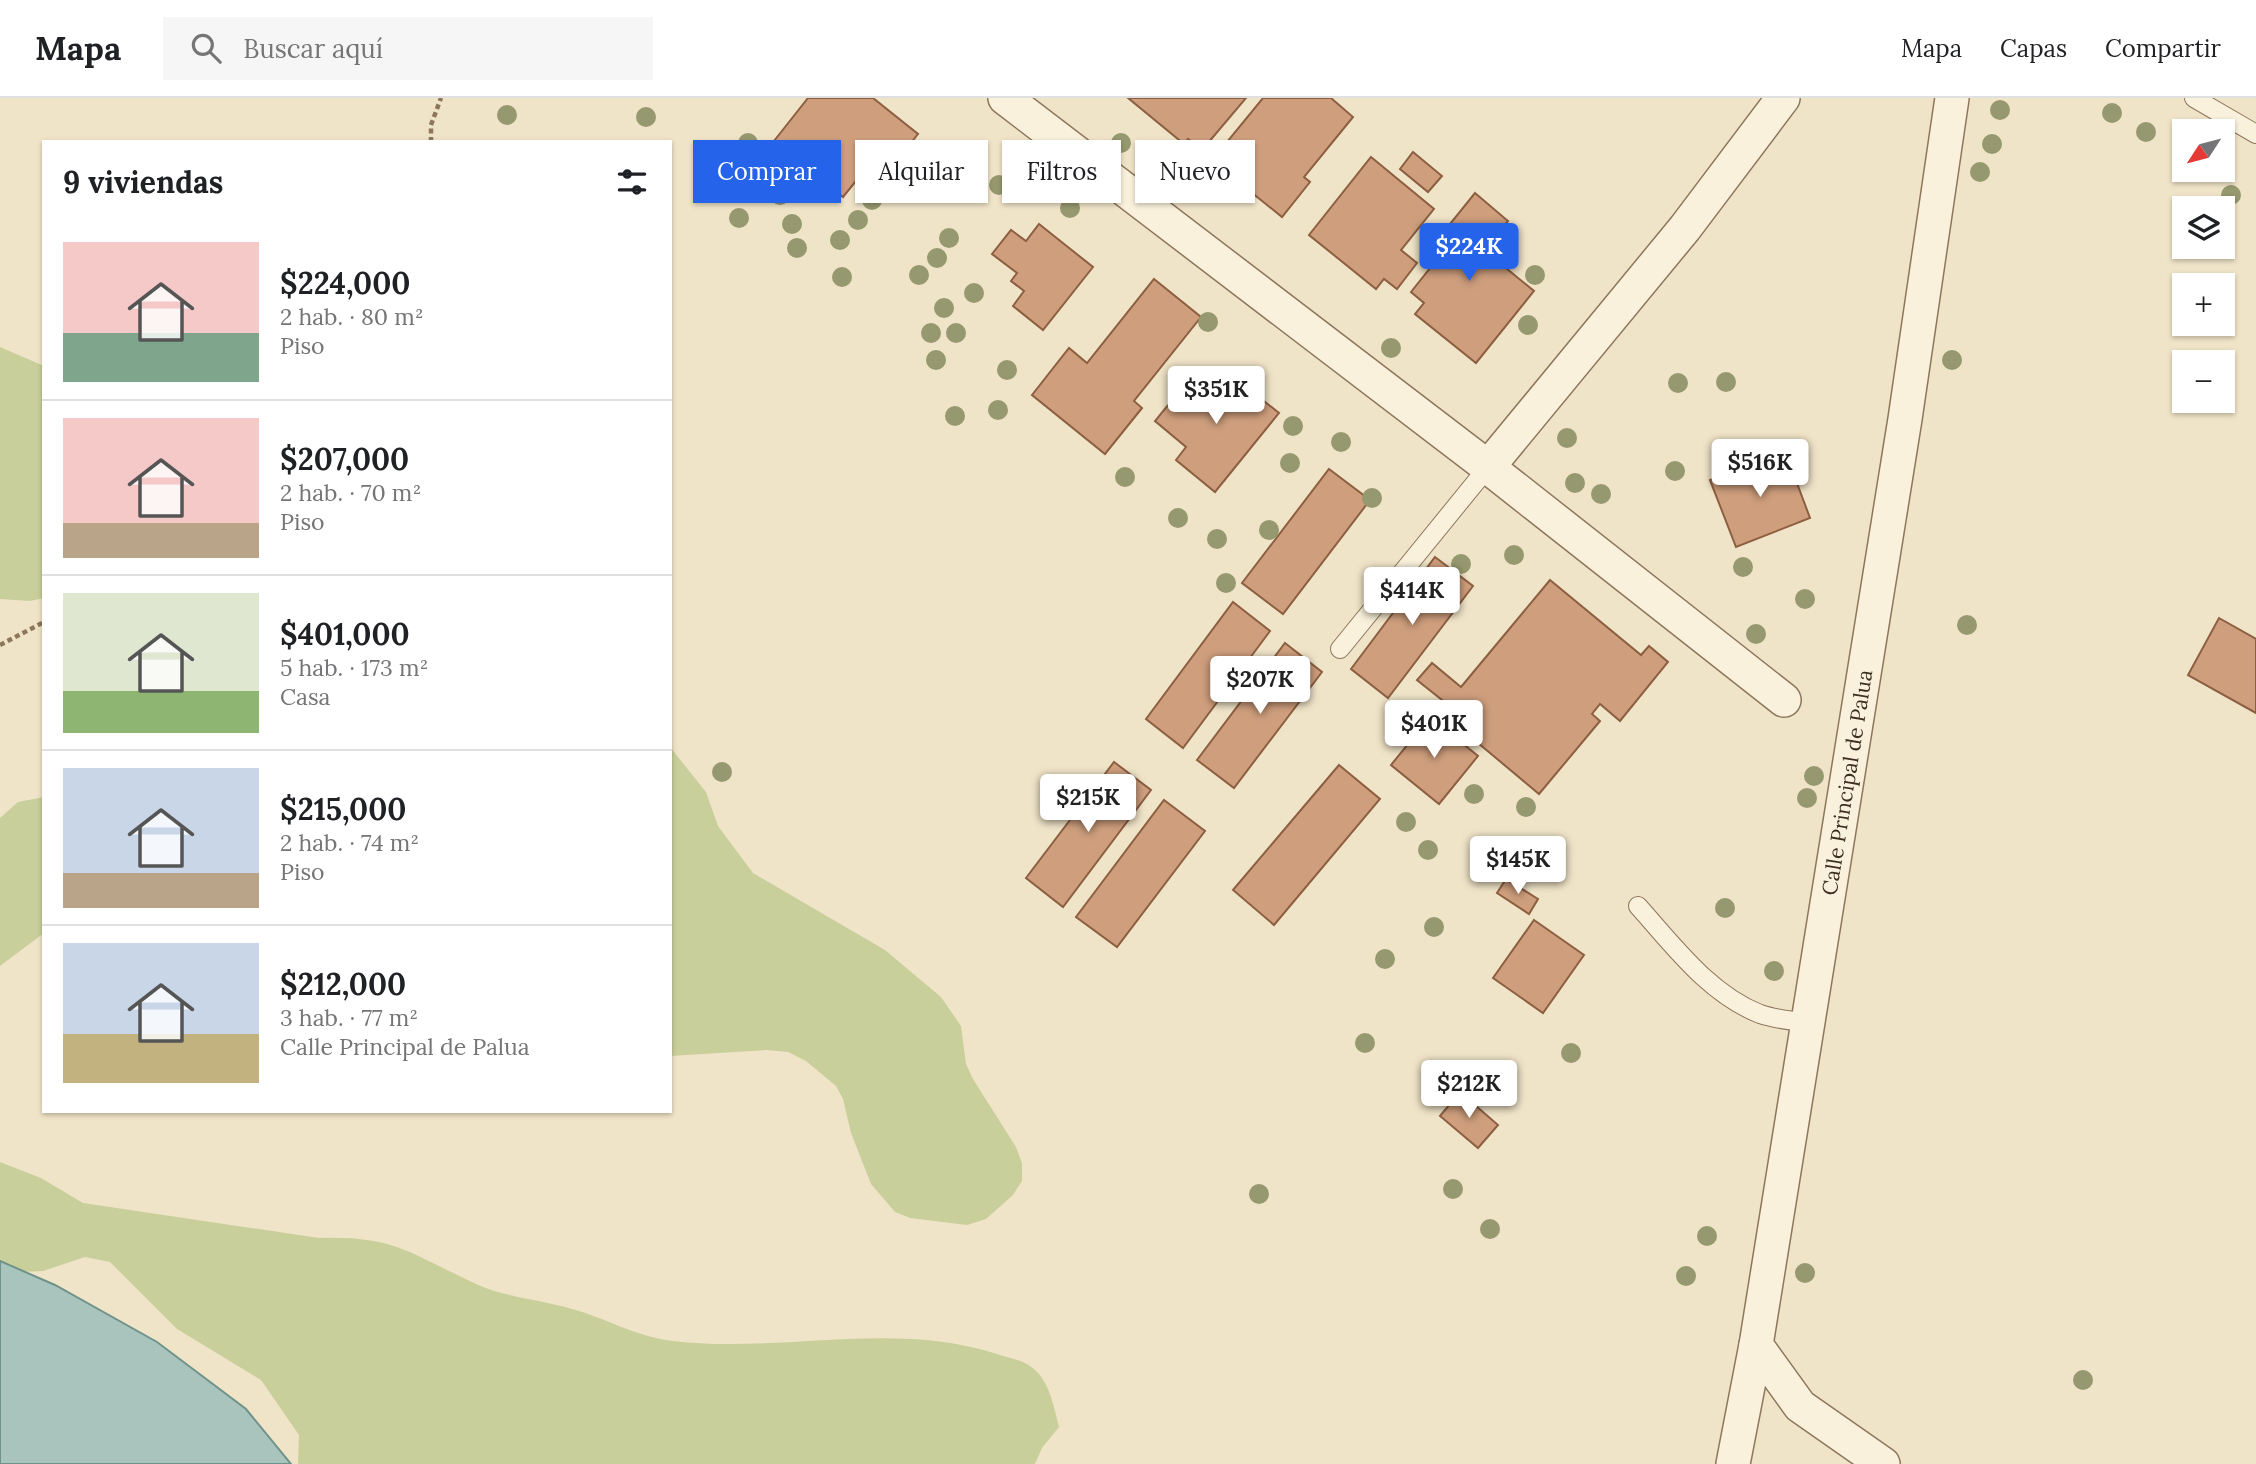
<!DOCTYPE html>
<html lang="es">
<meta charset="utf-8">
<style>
:root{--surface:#fff;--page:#f6f6f6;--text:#202124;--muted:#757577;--line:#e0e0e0;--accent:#2563eb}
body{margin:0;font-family:Lora,serif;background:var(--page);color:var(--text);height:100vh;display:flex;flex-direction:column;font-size:26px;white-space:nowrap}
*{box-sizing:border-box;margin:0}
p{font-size:23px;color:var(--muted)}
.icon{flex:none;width:38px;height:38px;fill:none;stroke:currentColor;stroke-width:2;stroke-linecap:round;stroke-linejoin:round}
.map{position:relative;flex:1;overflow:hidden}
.details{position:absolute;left:42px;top:42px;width:630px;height:973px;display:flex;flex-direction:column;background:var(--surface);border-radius:0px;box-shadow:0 2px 5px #0004}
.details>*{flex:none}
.hud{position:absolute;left:693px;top:42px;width:665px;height:63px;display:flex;gap:14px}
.needle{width:46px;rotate:234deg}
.controls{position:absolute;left:2172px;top:21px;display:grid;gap:14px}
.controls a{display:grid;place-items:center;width:63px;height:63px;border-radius:0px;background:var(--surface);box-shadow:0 2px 5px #0004;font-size:35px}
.price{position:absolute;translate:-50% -60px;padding:0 16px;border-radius:7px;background:#fff;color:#222;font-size:23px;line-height:46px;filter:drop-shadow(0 2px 4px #0008)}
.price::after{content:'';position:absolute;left:50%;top:42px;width:21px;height:16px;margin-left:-10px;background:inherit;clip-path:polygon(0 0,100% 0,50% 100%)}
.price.current{background:var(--accent);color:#fff}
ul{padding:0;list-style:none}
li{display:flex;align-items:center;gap:21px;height:175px;padding:0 21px}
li+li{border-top:2px solid var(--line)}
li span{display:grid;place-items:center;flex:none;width:196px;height:140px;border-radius:0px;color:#555}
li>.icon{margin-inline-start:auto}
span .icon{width:84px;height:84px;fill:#fffc;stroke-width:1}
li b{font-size:30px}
h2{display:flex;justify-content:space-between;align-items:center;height:84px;padding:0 21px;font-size:30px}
.tag{padding:0 24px;border-radius:0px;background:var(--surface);box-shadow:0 2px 5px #0004;font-size:24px;line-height:63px}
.tag.current{background:var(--accent);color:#fff}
header{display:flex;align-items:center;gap:42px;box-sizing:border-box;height:98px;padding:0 35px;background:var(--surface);border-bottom:2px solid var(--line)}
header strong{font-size:33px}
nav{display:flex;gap:38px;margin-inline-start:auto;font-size:24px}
.search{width:490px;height:63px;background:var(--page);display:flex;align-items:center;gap:18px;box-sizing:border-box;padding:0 24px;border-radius:0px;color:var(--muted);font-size:26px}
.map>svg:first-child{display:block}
</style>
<header>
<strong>Mapa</strong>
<div class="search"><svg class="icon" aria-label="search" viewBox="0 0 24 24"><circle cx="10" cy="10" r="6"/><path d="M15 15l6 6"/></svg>Buscar aquí</div>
<nav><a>Mapa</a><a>Capas</a><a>Compartir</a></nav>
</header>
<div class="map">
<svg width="2256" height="1366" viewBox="0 0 2256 1366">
<rect width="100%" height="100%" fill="#f0e4c8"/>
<!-- green -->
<g fill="#c9cf9b">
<path d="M 0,249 L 44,268 L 44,500 L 30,503 L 0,501 Z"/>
<path d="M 670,649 L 706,694 L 718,728 L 753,775 L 885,852 L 941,899 L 961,928 L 966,966 L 973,981 L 1016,1049 L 1022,1065 L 1022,1083 L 1013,1097 L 986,1121 L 967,1127 L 910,1120 L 895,1114 L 871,1086 L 851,1035 L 843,1001 L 836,988 L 806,963 L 788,954 L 767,952 L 670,958 Z"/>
<path d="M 44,699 L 44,835 L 0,868 L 0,720 L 18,704 Z"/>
<path d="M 0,1064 L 41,1080 L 83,1105 L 319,1140 C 394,1137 411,1156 474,1185 C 503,1199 541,1202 572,1211 C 606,1220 636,1239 673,1243 C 781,1256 895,1221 1000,1257 C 1009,1260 1022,1262 1030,1268 C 1049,1280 1054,1309 1059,1329 L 1042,1350 L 1035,1366 L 298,1366 L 299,1337 L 261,1282 L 177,1231 L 110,1164 L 85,1159 L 43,1173 L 0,1175 Z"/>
</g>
<!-- water -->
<path fill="#a9c4bc" stroke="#6f938a" stroke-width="2" d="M 0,1163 L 55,1187 L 157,1244 L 246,1311 L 291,1366 L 0,1366 Z"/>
<!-- building -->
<g fill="#cf9f7d" stroke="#8d5f41" stroke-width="2">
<path d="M 808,0 L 873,0 L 918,36 L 879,85 L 864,73 L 843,99 L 774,43 Z"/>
<path d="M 1128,0 L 1246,0 L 1202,52 L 1188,41 L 1184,46 Z"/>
<path d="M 1263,0 L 1331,0 L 1353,19 L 1304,79 L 1310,84 L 1282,119 L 1230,77 L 1240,65 L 1222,50 Z"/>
<path d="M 1413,54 L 1442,78 L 1428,94 L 1400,71 Z"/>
<path d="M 1371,59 L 1434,111 L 1401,152 L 1417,165 L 1397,191 L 1384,181 L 1376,191 L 1309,137 Z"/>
<path d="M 1475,95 L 1508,123 L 1484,152 L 1534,193 L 1476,265 L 1415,216 L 1424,205 L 1411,194 L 1430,170 L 1421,162 Z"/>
<path d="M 1039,126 L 1093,169 L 1043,232 L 1013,208 L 1024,193 L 1011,183 L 1017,175 L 992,156 L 1011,132 L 1026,143 Z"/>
<path d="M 1154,181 L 1201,219 L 1134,303 L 1142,310 L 1105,356 L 1032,297 L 1069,250 L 1087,265 Z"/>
<path d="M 1225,272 L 1279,315 L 1215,394 L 1176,362 L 1186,349 L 1155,323 L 1190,280 L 1207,294 Z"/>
<path d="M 1785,353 L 1810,420 L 1736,449 L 1710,382 Z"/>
<path d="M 1329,371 L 1370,402 L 1283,516 L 1242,485 Z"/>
<path d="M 1435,459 L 1473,488 L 1388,600 L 1351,571 Z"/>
<path d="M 1550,482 L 1641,557 L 1649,548 L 1668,564 L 1620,623 L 1600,606 L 1592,616 L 1600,623 L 1539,696 L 1441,614 L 1447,606 L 1417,582 L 1432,565 L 1461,589 Z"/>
<path d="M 1233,504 L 1270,533 L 1183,650 L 1146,621 Z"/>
<path d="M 2219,520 L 2256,541 L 2256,615 L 2188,577 Z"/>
<path d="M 1285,545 L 1322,574 L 1234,690 L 1197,662 Z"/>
<path d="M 1430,619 L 1478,658 L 1439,706 L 1391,667 Z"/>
<path d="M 1114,664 L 1151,692 L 1063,809 L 1026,780 Z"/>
<path d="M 1339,667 L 1380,701 L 1274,827 L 1233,792 Z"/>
<path d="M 1164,702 L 1205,733 L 1117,849 L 1076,819 Z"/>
<path d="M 1506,781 L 1538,801 L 1529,816 L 1497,795 Z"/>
<path d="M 1534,822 L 1584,857 L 1543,915 L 1493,880 Z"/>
<path d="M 1460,994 L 1498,1027 L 1478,1050 L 1440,1018 Z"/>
</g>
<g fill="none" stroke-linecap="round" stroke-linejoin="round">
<!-- lane casing -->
<g stroke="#8d765c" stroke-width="20">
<g id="lane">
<path d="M 2194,0 L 2256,36"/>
<path d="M 1340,551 L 1488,369"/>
<path d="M 1638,808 C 1673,847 1709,896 1760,916 C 1775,921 1792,923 1808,925"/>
</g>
</g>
<!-- street casing -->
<g stroke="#8d765c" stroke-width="36">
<g id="street">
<path d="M 1005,0 L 1488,369 L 1784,602"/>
<path d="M 1488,369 L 1685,130 L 1783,0"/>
<path d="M 1756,1247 L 1800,1308 L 1883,1366"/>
<path id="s1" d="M 1733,1366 L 1756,1247 L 1905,321 L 1952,0"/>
</g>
</g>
<!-- path -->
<g stroke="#8d765c" stroke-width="4.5" stroke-dasharray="5 3.5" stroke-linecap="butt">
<path d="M 431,44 L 431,27 L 441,0"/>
<path d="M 0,547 L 44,524"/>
</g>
<!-- lane -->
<use href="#lane" stroke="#faf1dc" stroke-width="18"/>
<!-- street -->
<use href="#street" stroke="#faf1dc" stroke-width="33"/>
</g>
<!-- trees -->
<g fill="#96986f">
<circle cx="2000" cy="12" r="10"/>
<circle cx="2112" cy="15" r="10"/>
<circle cx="507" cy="17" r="10"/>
<circle cx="646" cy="19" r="10"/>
<circle cx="2146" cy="34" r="10"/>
<circle cx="748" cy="45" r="10"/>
<circle cx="1121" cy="45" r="10"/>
<circle cx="1992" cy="46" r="10"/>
<circle cx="959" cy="53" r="10"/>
<circle cx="1980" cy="74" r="10"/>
<circle cx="999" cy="87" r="10"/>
<circle cx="780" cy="97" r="10"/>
<circle cx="2231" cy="97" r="10"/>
<circle cx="872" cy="102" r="10"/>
<circle cx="1070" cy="110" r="10"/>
<circle cx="739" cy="120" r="10"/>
<circle cx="858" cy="122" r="10"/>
<circle cx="792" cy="126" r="10"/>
<circle cx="949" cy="140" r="10"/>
<circle cx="840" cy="142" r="10"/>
<circle cx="797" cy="150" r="10"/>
<circle cx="937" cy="160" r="10"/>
<circle cx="919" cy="177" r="10"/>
<circle cx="1535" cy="177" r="10"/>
<circle cx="842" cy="179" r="10"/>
<circle cx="974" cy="195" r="10"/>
<circle cx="944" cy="210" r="10"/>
<circle cx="1208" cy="224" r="10"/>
<circle cx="1528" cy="227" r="10"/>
<circle cx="931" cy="235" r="10"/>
<circle cx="956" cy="235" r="10"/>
<circle cx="1391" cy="250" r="10"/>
<circle cx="936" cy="262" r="10"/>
<circle cx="1952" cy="262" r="10"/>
<circle cx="1007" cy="272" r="10"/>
<circle cx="1726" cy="284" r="10"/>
<circle cx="1678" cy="285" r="10"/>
<circle cx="998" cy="312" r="10"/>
<circle cx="955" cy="318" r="10"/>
<circle cx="1293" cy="328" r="10"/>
<circle cx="1567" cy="340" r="10"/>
<circle cx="1341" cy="344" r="10"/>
<circle cx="1290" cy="365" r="10"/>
<circle cx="1675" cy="373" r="10"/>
<circle cx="1125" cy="379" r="10"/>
<circle cx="1575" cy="385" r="10"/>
<circle cx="1601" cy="396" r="10"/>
<circle cx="1372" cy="400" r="10"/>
<circle cx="1178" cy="420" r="10"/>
<circle cx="1269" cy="432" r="10"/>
<circle cx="1217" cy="441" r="10"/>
<circle cx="1514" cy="457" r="10"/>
<circle cx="1461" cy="466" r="10"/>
<circle cx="1743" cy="469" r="10"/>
<circle cx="1226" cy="485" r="10"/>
<circle cx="1805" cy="501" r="10"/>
<circle cx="1967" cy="527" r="10"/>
<circle cx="1756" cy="536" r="10"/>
<circle cx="722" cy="674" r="10"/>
<circle cx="1814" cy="678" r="10"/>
<circle cx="1474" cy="696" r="10"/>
<circle cx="1807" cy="700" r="10"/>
<circle cx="1526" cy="709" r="10"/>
<circle cx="1406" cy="724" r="10"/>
<circle cx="1428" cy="752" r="10"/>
<circle cx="1725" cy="810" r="10"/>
<circle cx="1434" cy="829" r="10"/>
<circle cx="1385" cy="861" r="10"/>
<circle cx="1774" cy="873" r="10"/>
<circle cx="1365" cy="945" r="10"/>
<circle cx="1571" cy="955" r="10"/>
<circle cx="1453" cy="1091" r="10"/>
<circle cx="1259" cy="1096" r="10"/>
<circle cx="1490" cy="1131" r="10"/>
<circle cx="1707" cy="1138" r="10"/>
<circle cx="1805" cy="1175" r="10"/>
<circle cx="1686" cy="1178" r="10"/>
<circle cx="2083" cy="1282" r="10"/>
</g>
<g text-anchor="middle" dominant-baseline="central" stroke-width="6" stroke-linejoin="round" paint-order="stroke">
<!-- street labels -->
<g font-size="21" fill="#3d2e20" stroke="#f7eed8">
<text stroke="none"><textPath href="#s1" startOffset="691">Calle Principal de Palua</textPath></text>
</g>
</g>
</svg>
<div class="controls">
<a><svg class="needle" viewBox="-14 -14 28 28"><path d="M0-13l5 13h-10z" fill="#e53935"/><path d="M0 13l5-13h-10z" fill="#757577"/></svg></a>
<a><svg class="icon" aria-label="layers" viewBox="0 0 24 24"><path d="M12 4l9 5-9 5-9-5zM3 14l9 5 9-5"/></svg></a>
<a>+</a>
<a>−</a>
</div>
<b class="price current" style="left:1469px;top:185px">$224K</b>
<b class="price" style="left:1216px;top:328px">$351K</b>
<b class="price" style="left:1760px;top:401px">$516K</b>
<b class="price" style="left:1412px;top:529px">$414K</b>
<b class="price" style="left:1260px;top:618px">$207K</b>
<b class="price" style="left:1434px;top:662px">$401K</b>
<b class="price" style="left:1088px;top:736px">$215K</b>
<b class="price" style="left:1518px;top:798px">$145K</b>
<b class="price" style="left:1469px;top:1022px">$212K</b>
<div class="hud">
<a class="tag current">Comprar</a>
<a class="tag">Alquilar</a>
<a class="tag">Filtros</a>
<a class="tag">Nuevo</a>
</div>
<section class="details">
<h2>9 viviendas<svg class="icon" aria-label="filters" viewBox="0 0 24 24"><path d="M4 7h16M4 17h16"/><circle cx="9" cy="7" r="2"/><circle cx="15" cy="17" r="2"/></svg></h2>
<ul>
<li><span style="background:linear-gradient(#f6c9c9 65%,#7fa58c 0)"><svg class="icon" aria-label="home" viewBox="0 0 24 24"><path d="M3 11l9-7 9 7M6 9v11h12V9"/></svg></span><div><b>$224,000</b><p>2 hab. · 80 m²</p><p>Piso</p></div></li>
<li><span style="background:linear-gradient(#f6c9c9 75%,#b9a48a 0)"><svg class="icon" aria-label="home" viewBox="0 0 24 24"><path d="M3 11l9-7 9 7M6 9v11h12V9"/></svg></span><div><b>$207,000</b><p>2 hab. · 70 m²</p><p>Piso</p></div></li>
<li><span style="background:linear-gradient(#dfe7d0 70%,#8fb573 0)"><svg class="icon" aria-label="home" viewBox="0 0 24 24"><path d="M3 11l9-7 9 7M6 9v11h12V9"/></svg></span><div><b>$401,000</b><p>5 hab. · 173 m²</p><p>Casa</p></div></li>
<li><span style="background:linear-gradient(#c9d6e8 75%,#b9a48a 0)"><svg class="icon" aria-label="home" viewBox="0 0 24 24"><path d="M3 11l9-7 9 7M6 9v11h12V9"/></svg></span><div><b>$215,000</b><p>2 hab. · 74 m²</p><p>Piso</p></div></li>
<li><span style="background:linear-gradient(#c9d6e8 65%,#c2b280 0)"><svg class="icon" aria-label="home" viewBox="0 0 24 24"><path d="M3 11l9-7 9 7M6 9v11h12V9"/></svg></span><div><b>$212,000</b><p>3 hab. · 77 m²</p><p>Calle Principal de Palua</p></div></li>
</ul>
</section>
</div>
